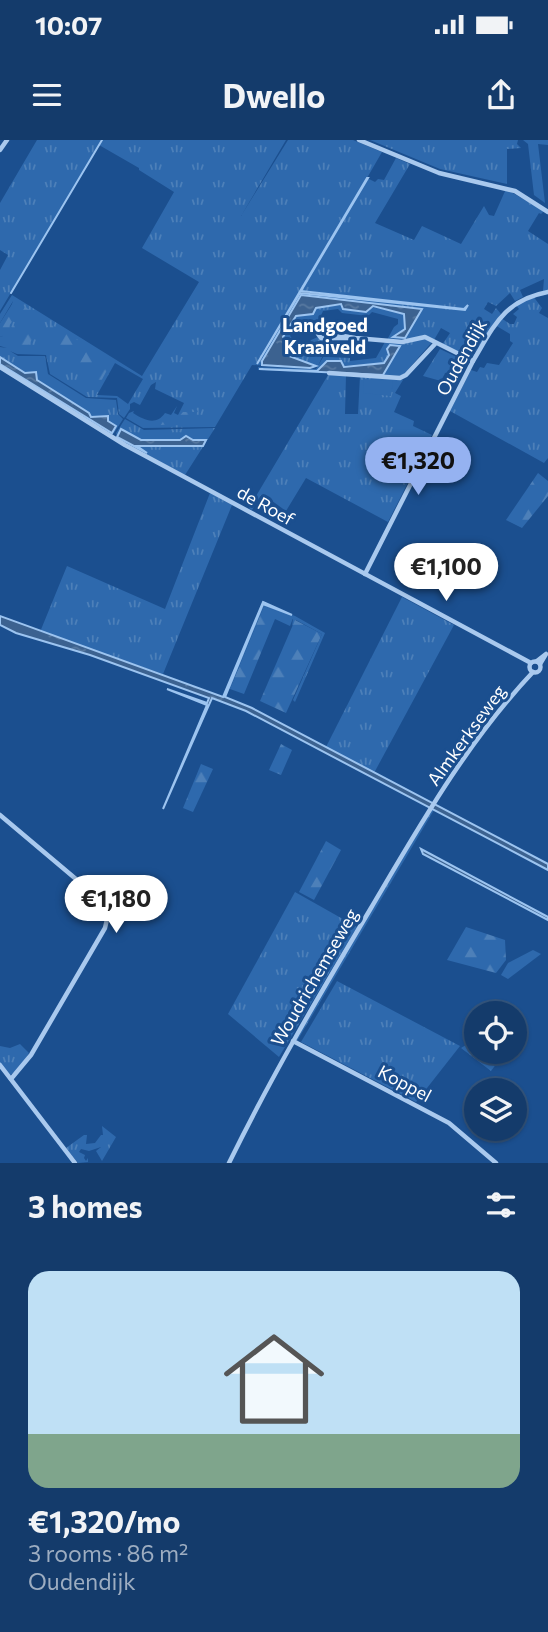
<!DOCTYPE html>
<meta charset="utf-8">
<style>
:root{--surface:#143b6b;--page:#1d4271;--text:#f1f3f6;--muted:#9dadc1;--line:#33557e;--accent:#95b2f1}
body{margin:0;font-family:Commissioner,sans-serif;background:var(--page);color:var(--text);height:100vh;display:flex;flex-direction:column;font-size:26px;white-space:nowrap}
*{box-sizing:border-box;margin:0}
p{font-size:23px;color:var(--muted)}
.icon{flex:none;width:38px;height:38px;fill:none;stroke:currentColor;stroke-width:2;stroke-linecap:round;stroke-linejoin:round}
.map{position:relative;height:1023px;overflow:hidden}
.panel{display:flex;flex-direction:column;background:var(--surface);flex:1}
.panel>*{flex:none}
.controls{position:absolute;left:464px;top:861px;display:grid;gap:14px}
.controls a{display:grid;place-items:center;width:63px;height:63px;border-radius:50%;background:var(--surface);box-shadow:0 2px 5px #0004,0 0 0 2px var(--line);font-size:35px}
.price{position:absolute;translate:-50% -60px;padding:0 16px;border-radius:24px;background:#fff;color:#222;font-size:23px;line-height:46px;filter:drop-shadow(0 2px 4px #0008)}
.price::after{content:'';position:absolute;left:50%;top:42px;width:21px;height:16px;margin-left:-10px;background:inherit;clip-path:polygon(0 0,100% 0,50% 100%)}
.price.active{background:var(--accent);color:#111}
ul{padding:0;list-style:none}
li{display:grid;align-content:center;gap:14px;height:371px;padding:0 28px}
li span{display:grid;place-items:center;height:217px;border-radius:21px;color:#555}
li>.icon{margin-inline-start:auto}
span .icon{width:126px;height:126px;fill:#fffc;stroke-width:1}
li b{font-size:30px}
h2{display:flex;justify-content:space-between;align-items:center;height:84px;padding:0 28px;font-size:30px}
.status{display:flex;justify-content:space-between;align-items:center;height:49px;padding:0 35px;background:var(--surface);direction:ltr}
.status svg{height:19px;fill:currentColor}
header{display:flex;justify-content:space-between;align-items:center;height:91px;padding:0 28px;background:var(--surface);font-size:32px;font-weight:700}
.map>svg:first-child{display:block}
</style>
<div class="status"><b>10:07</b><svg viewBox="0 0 49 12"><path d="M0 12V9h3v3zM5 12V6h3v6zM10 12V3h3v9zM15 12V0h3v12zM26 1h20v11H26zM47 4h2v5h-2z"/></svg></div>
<header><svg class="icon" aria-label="menu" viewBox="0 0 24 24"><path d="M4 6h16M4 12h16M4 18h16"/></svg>Dwello<svg class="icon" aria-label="share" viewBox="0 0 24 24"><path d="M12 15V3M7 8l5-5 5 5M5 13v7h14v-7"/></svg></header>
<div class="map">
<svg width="548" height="1023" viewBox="0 0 548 1023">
<defs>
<pattern id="grass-tufts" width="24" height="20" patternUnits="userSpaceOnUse" patternTransform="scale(1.75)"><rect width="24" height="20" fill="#2e69ad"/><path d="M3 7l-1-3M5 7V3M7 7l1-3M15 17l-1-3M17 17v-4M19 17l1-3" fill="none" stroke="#4d80b9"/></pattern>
<pattern id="forest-firs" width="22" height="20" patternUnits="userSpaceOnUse" patternTransform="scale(1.75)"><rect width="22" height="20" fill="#2e69ad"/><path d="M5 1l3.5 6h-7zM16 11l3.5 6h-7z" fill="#4d80b9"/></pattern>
<pattern id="water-ripples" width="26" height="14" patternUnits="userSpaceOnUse" patternTransform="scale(1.75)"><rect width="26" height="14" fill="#3c6290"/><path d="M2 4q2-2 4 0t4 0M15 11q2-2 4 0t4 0" fill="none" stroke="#597aa1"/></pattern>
</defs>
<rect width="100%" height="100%" fill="#1b4f8f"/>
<!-- grass -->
<g fill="url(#grass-tufts)" fill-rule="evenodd">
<path d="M 37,0 L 286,0 L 241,76 L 288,0 L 353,0 L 382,12 L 367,38 L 375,42 L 378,39 L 384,40 L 396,18 L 410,24 L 375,83 L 414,100 L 422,86 L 461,104 L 484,66 L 489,75 L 494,76 L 506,49 L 544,71 L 541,74 L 539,73 L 528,91 L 548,104 L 548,150 L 543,151 L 544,139 L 520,150 L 523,157 L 515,161 L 510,153 L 496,166 L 488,162 L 484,169 L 492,174 L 496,168 L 501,174 L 471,218 L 442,205 L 450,193 L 441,188 L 434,200 C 421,194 403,201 387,200 L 394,187 L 398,184 L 398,179 L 372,172 L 368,176 L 342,173 L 338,169 L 323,171 L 319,180 L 298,182 L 290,196 L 305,209 L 311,200 L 318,197 L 329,199 L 329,202 L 318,226 L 311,228 L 252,225 L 215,287 L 143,288 L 126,278 L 129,273 L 134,271 L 133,273 C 144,280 156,286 165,273 L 171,275 L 177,266 L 174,273 L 178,275 L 184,263 L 155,249 L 156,242 L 151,245 L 140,265 L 134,262 L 130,264 L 130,269 L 124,278 L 119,274 L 117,258 L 87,257 L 50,234 L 46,215 L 17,214 L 10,211 L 18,216 L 45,216 L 48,234 L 86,258 L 116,260 L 118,274 L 123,279 L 114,293 L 111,295 L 0,225 L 112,293 L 116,286 L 108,281 L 108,276 L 91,277 L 89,273 L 37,240 L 36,232 L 25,233 L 0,217 L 0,207 L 7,208 L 0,206 L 0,196 L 2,197 L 13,161 L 0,183 L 0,174 L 12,155 L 142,236 L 199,142 L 142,108 L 174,52 L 139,30 L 139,28 L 99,5 L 0,171 L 0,130 L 8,115 L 0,110 L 0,63 ZM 302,155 L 421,169 L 399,198 L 405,189 L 404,174 C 374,167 348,162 316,168 L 313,174 L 296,176 L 283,197 L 289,216 L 315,225 L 314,227 L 262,224 ZM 115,223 L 143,239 L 128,264 L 117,256 L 97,255 Z"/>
<path d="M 370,0 L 518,0 L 517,4 L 521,8 L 507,9 L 507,44 L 440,29 Z"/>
<path d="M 523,0 L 548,0 L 548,5 L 538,4 L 545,63 L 534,55 L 528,4 Z"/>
<path d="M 533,156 L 542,168 L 539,173 L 548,178 L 548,318 L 544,323 L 450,271 L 471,230 L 477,232 L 480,227 L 484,228 L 487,223 L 499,225 L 513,203 L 510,201 L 510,194 L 495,185 L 501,178 L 510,184 L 514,184 L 517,177 L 513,174 L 519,169 L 515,164 Z"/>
<path d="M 423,198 L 432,202 L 405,233 L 400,236 L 258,230 L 258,227 L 316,229 L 334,199 L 328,217 L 350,218 L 350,221 L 376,218 L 385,202 L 396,203 ZM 400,207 L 383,234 L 342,232 L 320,227 L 384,223 L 389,215 L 387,209 Z"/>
<path d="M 440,209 L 463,220 L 466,228 L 445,233 L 441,241 L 423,236 Z"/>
<path d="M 328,235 L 346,235 L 345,274 L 358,274 L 360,236 L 403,240 L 395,253 L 401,256 L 394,272 L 414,281 L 413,286 L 432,295 L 388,382 L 306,338 L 286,371 L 264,355 L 261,355 L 252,370 L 249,368 Z"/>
<path d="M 125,279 L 144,290 L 215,288 L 185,335 L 117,298 L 116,293 ZM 121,289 L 141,300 L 180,300 L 182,297 L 193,300 L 135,306 L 118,297 Z"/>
<path d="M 210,353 L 232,365 L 163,534 L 40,492 L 67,426 L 165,469 Z"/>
<path d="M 402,457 L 454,485 L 374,633 L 326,607 Z"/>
<path d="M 263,464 L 295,476 L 325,493 L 295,562 L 293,560 L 322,494 L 296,480 L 292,486 L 293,479 L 264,466 L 230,549 L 228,548 Z"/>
<path d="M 431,669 L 434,670 L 297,901 L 296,898 Z"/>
<path d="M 295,752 L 357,787 L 279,917 L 228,874 Z"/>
<path d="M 337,841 L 460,906 L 416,962 L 301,902 Z"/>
<path d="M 20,904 L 29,913 L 19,929 L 9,936 L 0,924 L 0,906 L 10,908 Z"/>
<path d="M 102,986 L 116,997 L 102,1021 L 96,1011 L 101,1007 L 89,1011 L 81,1009 L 79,1012 L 85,1015 L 84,1018 L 86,1021 L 88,1018 L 88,1022 L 78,1023 L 66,1008 L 84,995 L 87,995 L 86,1004 L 95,1003 L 101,995 L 103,995 Z"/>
</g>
<!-- forest -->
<g fill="url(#forest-firs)">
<path d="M 14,161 L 22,166 L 2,197 L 0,196 L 0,183 Z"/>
<path d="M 25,167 L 44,179 L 25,211 L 5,199 Z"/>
<path d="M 52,185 L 81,202 L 68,223 L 39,206 Z"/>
<path d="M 89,207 L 112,221 L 100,243 L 77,228 Z"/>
<path d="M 189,265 L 198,271 L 190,283 L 146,286 L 134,278 L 136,276 L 147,282 L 176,280 L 183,272 L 196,272 Z"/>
<path d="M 538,333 L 548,341 L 548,356 L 522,388 L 506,380 Z"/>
<path d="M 264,466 L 293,478 L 290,486 L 275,479 L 244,554 L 230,549 Z"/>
<path d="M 295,480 L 322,494 L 286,573 L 260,561 Z"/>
<path d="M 281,604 L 292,610 L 281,635 L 269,630 Z"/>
<path d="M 201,624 L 213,629 L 193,672 L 183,668 Z"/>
<path d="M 326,701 L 341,710 L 314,760 L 299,752 Z"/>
<path d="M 466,787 L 505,800 L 506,820 L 496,833 L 447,820 Z"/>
<path d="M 533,810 L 541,814 L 508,839 L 501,835 L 508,823 Z"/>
<path d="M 466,905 L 476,907 L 476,912 L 493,912 L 503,915 L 491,931 L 461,908 Z"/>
</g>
<!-- green -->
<path fill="#2e69ad" d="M 364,239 L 393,241 L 391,256 L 363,253 Z"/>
<!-- water -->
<g fill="url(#water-ripples)" stroke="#9cc4f0" stroke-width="2">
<path d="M 367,38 L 368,38 L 301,151 L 464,169 L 468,165 L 465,170 L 300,153 L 257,224 Z"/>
<path d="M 301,155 L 422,169 L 405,198 L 393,197 L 405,189 L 404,174 L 373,166 L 366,172 L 343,169 L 341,164 L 316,168 L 313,174 L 296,176 L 283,197 L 293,208 L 289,216 L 316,226 L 310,228 L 262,225 L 262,221 Z"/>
<path d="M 390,205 L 400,206 L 383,235 L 259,229 L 317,231 L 327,221 L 341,221 L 344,227 L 384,223 L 389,215 L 387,209 Z"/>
<path d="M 0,217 L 25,233 L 36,232 L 37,240 L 89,273 L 91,277 L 108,276 L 108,281 L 116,286 L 112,293 L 0,224 Z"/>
<path d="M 121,289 L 141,300 L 180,300 L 186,296 L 193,300 L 206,300 L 203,306 L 137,306 L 147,313 L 117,297 Z"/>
<path d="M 263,462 L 292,475 L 263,464 L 225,557 L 252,568 L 548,724 L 548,730 L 246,571 L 212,558 L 163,669 L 207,565 L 167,549 L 207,563 L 209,558 L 90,515 L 16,493 L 0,485 L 0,476 L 223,557 Z"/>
<path d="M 421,709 L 548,777 L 548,780 L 423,714 Z"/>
</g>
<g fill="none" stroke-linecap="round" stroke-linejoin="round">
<!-- stream -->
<path stroke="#9cc4f0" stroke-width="2" d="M 11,153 L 102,0"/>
<!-- minor -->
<g stroke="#a9c9ee" stroke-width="4.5">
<path d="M 359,0 L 439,33 L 515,51 L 548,72"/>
<path d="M 0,10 L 7,0"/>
<path d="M 355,198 L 320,192 L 318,194 L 321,198 L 355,198 L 402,202 L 425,197 L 473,221"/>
<path d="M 0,227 L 125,305 L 531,523"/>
<path d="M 329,233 L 400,238 L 406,235 L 435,204"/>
<path d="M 365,434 L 473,221 C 494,186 504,160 548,152"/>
<path d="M 537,521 L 546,514 L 540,524"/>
<circle cx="535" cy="527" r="5.5"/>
<path d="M 0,675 L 102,761 L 108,775 L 105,788 L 31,915 L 11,939"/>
<path d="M 293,901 L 449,983 L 496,1023"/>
<path d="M 0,925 L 75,1023"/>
<path d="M 229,1023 C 272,935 321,852 371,768 C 420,685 467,602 533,532"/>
</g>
</g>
<g text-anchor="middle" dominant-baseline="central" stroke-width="6" stroke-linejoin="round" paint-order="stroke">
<!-- street labels -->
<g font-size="18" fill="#fff" stroke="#1b4f8f">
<text transform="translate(461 217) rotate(-61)">Oudendijk</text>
<text transform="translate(266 365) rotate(29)">de Roef</text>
<text transform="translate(466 595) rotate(-54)">Almkerkseweg</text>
<text transform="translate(314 837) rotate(-60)">Woudrichemseweg</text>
<text transform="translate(405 943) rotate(28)">Koppel</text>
</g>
<!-- neighbourhood labels -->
<g font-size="19" font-weight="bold" fill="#fff" stroke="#1b4f8f">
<text x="325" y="184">Landgoed<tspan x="325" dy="22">Kraaiveld</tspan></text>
</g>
</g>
</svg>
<div class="controls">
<a><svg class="icon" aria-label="locate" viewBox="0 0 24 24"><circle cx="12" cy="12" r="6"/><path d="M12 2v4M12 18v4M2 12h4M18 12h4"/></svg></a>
<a><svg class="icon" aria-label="layers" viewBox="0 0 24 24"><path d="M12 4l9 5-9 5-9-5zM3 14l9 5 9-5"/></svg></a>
</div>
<b class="price active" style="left:418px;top:357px">€1,320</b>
<b class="price" style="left:446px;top:463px">€1,100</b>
<b class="price" style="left:116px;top:795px">€1,180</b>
</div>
<section class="panel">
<h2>3 homes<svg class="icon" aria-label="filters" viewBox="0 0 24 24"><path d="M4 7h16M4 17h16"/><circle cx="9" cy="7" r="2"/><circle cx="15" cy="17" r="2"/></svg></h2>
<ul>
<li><span style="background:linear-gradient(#bfe0f5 75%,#7fa58c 0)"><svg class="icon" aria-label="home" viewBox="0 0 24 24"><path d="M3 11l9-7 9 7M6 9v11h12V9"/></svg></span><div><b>€1,320/mo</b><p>3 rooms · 86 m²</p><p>Oudendijk</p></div></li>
</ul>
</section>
